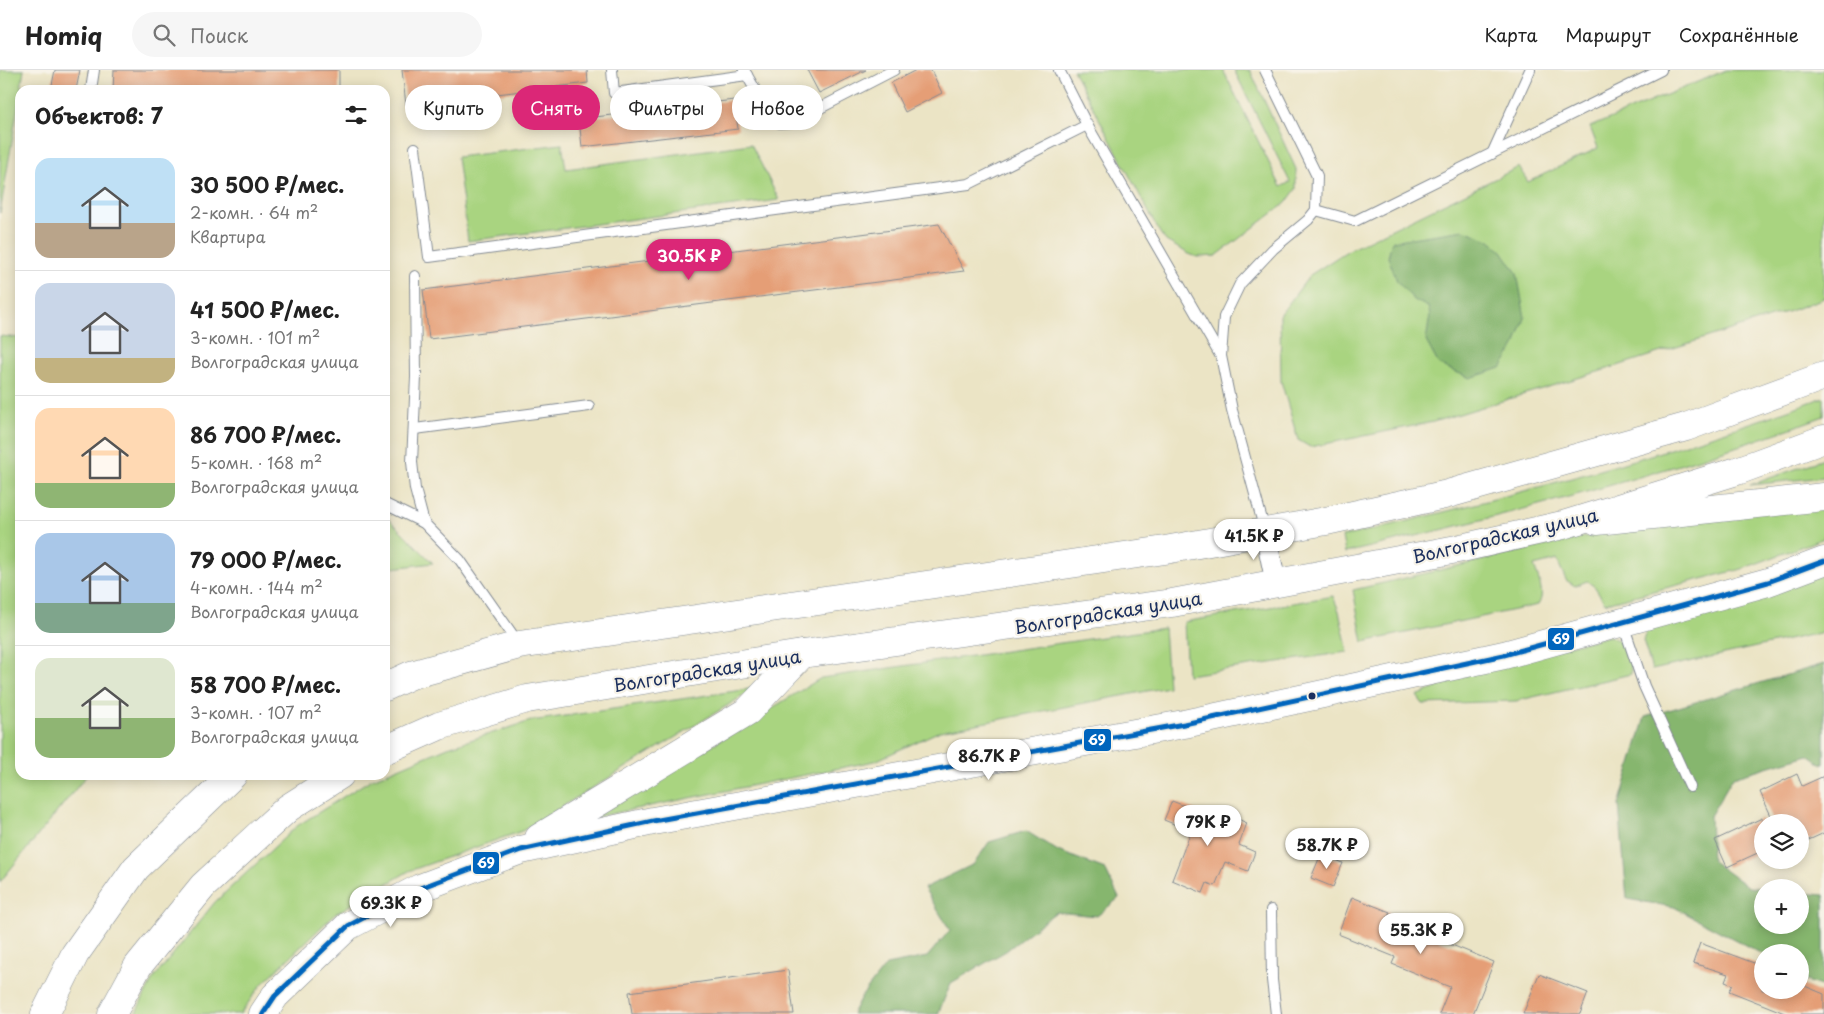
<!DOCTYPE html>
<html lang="ru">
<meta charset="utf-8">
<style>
:root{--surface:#fff;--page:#f6f6f6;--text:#222;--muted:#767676;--line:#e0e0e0;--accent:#db2777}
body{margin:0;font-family:"Playpen Sans",sans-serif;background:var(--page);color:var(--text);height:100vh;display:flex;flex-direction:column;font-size:19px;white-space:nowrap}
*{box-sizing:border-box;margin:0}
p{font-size:16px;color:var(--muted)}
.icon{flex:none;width:28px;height:28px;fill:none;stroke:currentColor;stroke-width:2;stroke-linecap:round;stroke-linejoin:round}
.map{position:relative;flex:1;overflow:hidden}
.details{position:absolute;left:15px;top:15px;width:375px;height:695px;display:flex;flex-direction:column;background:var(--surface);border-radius:15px;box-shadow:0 2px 12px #0003}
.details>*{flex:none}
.top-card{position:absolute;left:405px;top:15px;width:475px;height:45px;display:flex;gap:10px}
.controls{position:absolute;left:1754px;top:744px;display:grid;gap:10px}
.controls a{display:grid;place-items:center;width:55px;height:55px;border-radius:50%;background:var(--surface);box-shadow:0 2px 12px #0003;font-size:25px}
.price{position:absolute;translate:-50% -42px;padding:0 11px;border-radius:18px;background:#fff;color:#222;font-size:16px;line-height:32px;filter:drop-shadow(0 1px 2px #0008)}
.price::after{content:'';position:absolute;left:50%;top:30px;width:15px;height:11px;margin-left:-8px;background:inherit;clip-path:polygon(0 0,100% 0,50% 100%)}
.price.active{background:var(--accent);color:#fff}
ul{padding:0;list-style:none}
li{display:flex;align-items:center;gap:15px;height:125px;padding:0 20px}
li+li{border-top:1px solid var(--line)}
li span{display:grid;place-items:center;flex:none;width:140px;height:100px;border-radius:15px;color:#555}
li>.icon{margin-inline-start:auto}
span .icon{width:60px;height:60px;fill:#fffc;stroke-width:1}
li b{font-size:21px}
h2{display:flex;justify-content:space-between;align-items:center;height:60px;padding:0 20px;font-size:21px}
.tag{padding:0 18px;border-radius:22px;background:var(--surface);box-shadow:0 2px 12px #0003;font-size:18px;line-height:45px}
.tag.active{background:var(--accent);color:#fff}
header{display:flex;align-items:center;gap:30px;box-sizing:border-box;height:70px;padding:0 25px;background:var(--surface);border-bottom:1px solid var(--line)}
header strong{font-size:24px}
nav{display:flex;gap:28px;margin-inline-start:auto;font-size:18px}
.search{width:350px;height:45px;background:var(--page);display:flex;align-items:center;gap:12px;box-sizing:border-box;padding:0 18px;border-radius:28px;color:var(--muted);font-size:19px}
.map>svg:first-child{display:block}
</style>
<header>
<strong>Homiq</strong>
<div class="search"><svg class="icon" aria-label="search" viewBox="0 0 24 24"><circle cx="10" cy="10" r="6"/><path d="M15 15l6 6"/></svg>Поиск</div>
<nav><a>Карта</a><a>Маршрут</a><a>Сохранённые</a></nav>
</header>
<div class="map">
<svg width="1824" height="944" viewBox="0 0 1824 944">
<rect width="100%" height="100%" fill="#f7f3e8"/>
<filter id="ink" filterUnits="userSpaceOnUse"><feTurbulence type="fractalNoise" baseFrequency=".02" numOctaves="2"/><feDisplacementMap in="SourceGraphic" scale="10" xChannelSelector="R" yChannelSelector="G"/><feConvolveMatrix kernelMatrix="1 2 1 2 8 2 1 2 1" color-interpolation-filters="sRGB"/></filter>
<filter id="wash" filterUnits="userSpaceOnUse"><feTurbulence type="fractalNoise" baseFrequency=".0096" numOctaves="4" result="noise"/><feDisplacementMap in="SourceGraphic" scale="20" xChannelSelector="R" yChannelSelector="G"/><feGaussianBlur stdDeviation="1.12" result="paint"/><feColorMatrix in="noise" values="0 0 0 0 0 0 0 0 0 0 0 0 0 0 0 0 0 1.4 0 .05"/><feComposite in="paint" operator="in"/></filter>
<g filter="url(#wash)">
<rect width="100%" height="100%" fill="#ebe4c5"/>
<!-- green -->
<g fill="#a9d480" stroke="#62826f">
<path d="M 0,0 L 24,0 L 0,143 Z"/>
<path d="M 1073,0 L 1223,0 L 1281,117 L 1290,112 L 1234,0 L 1250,0 L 1296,99 L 1296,119 L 1286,133 L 1216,186 L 1197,187 L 1189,184 L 1166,171 L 1160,163 Z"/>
<path d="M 1726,0 L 1824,0 L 1824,228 L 1790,241 L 1614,297 L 1433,352 L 1310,377 L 1298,370 L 1281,311 L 1280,245 L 1310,205 L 1347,181 L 1519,97 L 1528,112 L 1598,78 L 1590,57 Z"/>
<path d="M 562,74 L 566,99 L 751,74 L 779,130 L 468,171 L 457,87 Z"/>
<path d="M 0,266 L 20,268 L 20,705 L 87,705 L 0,812 Z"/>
<path d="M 1824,327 L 1824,346 C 1668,404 1507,445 1345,483 L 1342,467 C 1505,428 1667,385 1824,327 Z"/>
<path d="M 1824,389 L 1824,407 L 1750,415 Z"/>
<path d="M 1824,433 L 1824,468 L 1742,499 L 1605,533 L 1595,517 L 1587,511 L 1575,516 L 1566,510 L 1557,490 L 1534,496 C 1538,508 1546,524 1538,535 L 1363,572 L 1353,520 L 1631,456 Z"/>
<path d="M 385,445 L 433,493 L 385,499 Z"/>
<path d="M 1824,503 L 1824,562 L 1652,600 L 1643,570 L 1648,558 Z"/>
<path d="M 1333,526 L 1339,541 L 1348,582 L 1187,605 L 1184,552 Z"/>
<path d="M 1164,558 L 1168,617 L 940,661 L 875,691 L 595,747 L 821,608 Z"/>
<path d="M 1609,566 C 1627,573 1631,585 1631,604 L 1516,631 L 1423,634 L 1417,626 L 1485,597 Z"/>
<path d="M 756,618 L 522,761 L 409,801 L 335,844 L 262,914 L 240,944 L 135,944 L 153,909 L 215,832 L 297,756 L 370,710 L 448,677 L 531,651 Z"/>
</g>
<!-- forest -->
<g fill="#86b66e" stroke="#507266">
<path d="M 1464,160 L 1489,170 L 1502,181 L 1517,203 L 1525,248 L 1515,276 L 1501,298 L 1470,308 L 1439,295 L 1426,271 L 1430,245 L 1428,237 L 1414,230 L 1397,211 L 1388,187 L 1392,171 Z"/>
<path d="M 1824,594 L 1824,695 L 1808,685 L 1733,707 L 1710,746 L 1712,791 L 1748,817 L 1762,818 L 1762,855 L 1800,855 L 1800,823 L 1824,825 L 1824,917 L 1800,909 L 1800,882 L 1762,884 L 1674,837 L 1627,829 L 1619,735 L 1645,647 Z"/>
<path d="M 1026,761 L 1058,781 L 1105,799 L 1119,828 L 1097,846 L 1056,842 L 1006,881 L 951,913 L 938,944 L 852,944 L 861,927 L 886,895 L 927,887 L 950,860 L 924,818 L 974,794 L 989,772 Z"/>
</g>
<g id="blocks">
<!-- building -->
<g fill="#e59e76">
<path d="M 55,0 L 80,0 L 76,20 L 51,20 Z"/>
<path d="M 114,0 L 339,0 L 339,20 L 113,20 Z"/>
<path d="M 402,0 L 587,0 L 588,13 L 406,35 Z"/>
<path d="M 807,0 L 866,0 L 819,23 Z"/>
<path d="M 916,0 L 931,0 L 942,23 L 905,42 L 891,13 Z"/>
<path d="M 734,30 L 738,59 L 582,77 L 579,49 Z"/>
<path d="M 939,154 L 964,201 L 429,269 L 423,220 Z"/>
<path d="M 1797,704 L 1802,716 L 1824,706 L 1824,763 L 1800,774 L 1800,752 L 1774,752 L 1760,722 Z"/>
<path d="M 1172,731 L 1223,751 L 1226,744 L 1247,753 L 1239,775 L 1255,782 L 1248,801 L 1225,792 L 1215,816 L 1207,813 L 1203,823 L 1172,810 L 1191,761 L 1164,750 Z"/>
<path d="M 1762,748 L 1762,781 L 1727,797 L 1715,770 Z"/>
<path d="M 1321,784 L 1343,793 L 1333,817 L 1311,808 Z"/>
<path d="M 1352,827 L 1390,842 L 1387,849 L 1494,892 L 1473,944 L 1439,944 L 1450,917 L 1392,894 L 1395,887 L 1338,864 Z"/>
<path d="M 1700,873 L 1762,896 L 1762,920 L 1800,920 L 1800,914 L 1824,924 L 1824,944 L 1787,944 L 1729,921 L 1733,915 L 1725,912 L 1728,904 L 1693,893 Z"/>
<path d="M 788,900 L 794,944 L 632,944 L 629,922 Z"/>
<path d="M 1539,904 L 1588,923 L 1580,944 L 1523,944 Z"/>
</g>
</g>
</g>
<g filter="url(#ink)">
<use href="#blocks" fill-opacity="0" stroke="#838a92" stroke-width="1"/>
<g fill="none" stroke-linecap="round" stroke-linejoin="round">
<!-- service casing -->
<g stroke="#838a92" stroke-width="12">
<g id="service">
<path d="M 612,0 L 614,23 L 747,5"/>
<path d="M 744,0 L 770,46 L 780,53 L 793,52 L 894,0"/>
<path d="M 1059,0 L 1087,55 L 1220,285"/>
<path d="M 1265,0 L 1317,106 L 1316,140 L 1308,150 L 1273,179 L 1240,214 L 1224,247 L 1221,286 L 1232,340 L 1265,461"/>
<path d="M 91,20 L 94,0"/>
<path d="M 415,78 L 429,187 L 969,114 L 1087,55"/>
<path d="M 1492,84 L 1530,0"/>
<path d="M 1316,140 L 1355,151 L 1661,0"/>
<path d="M 415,206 L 416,307 L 412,392 L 415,419 L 424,453"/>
<path d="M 415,359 L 589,336"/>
<path d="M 385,434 L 424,453 L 460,490 L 519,574"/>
<path d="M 1623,554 L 1644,616 L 1690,717"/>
<path d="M 1271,840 L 1272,910 L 1276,944"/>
</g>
</g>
<!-- minor casing -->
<g stroke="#838a92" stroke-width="22">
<path id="minor" d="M 1265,462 L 1276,513"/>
</g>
<!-- secondary casing -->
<g stroke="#838a92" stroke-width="29">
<g id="secondary">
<path d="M 1597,451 L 1824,427"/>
<path d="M 539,768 L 748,641 L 802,584"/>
<path d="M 263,944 L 275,926 L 348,856 L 420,818 L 521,780 L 653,751 L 1184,654 L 1504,585 L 1768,512 L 1824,491"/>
</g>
</g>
<!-- primary casing -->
<g stroke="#838a92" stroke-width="29">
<g id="primary">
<path d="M 385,617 L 411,605 L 519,575 L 1165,480 L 1326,451 L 1444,425 L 1686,357 L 1824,306"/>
<path d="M 385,680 L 439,656 L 527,629 L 802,584 L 1172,533 L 1457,479 L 1563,455 L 1737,401 L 1824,369"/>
<path d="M 45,944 L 75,884 L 136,798 L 233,705"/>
<path d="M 112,944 L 138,896 L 203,816 L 288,738 L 340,705"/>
</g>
</g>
<!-- service -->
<use href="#service" stroke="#fff" stroke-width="10"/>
<!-- minor -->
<use href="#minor" stroke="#fff" stroke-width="20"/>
<!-- secondary -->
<use href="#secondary" stroke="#fff" stroke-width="28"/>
<!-- primary -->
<use href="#primary" stroke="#fff" stroke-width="28"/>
<!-- bus-1 casing -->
<g stroke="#f7f3e8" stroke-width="9">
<path id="bus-1" d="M 263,944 L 275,926 L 348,856 L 420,818 L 521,780 L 653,751 L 1184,654 L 1504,585 L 1768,512 L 1824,491"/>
</g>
<!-- bus-1 -->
<use href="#bus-1" stroke="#0065bd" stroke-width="5"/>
</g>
</g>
<!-- markers -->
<circle fill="#1b2f5e" stroke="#f7f3e8" stroke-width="2" cx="1312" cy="626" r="4.5"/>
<g text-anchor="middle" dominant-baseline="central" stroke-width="4.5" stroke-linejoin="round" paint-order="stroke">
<!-- street labels -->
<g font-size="18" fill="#1b2f5e" stroke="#f7f3e8">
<text transform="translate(1505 465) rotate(-13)">Волгоградская улица</text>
<text transform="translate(1108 542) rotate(-9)">Волгоградская улица</text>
<text transform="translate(707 600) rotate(-9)">Волгоградская улица</text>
</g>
</g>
<g stroke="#f7f3e8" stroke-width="2">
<rect x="1547" y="557" width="28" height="24" rx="5" fill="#0065bd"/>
<rect x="1083" y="658" width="29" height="24" rx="5" fill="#0065bd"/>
<rect x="472" y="781" width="28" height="24" rx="5" fill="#0065bd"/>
</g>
<g font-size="14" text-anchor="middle" font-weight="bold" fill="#fff">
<text x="1561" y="574">69</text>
<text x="1097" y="675">69</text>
<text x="486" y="798">69</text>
</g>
</svg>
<div class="controls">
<a><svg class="icon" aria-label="layers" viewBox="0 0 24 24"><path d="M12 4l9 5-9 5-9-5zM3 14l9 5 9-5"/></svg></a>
<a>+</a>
<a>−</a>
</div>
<b class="price active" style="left:689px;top:211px">30.5K ₽</b>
<b class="price" style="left:1254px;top:491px">41.5K ₽</b>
<b class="price" style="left:989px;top:711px">86.7K ₽</b>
<b class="price" style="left:1208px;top:777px">79K ₽</b>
<b class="price" style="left:1327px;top:800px">58.7K ₽</b>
<b class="price" style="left:391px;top:858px">69.3K ₽</b>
<b class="price" style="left:1421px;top:885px">55.3K ₽</b>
<div class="top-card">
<a class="tag">Купить</a>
<a class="tag active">Снять</a>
<a class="tag">Фильтры</a>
<a class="tag">Новое</a>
</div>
<section class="details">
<h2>Объектов: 7<svg class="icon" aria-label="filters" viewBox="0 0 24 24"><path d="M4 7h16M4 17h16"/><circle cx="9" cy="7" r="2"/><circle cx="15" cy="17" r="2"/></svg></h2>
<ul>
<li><span style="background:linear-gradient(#bfe0f5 65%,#b9a48a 0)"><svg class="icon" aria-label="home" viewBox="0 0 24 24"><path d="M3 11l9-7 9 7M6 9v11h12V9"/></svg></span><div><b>30 500 ₽/мес.</b><p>2-комн. · 64 m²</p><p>Квартира</p></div></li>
<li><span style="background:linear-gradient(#c9d6e8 75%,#c2b280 0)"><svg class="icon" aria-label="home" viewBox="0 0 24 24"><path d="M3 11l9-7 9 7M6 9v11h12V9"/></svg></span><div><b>41 500 ₽/мес.</b><p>3-комн. · 101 m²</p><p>Волгоградская улица</p></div></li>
<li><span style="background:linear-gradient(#ffd9b3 75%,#8fb573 0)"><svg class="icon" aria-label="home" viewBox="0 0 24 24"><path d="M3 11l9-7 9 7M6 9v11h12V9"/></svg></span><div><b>86 700 ₽/мес.</b><p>5-комн. · 168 m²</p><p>Волгоградская улица</p></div></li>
<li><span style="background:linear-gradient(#a9c7e8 70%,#7fa58c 0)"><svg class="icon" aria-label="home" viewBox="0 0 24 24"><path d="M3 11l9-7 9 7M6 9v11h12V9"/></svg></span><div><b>79 000 ₽/мес.</b><p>4-комн. · 144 m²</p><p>Волгоградская улица</p></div></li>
<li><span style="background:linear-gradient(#dfe7d0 60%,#8fb573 0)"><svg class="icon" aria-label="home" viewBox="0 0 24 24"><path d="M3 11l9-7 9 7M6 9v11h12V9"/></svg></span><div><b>58 700 ₽/мес.</b><p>3-комн. · 107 m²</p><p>Волгоградская улица</p></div></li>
</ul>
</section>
</div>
